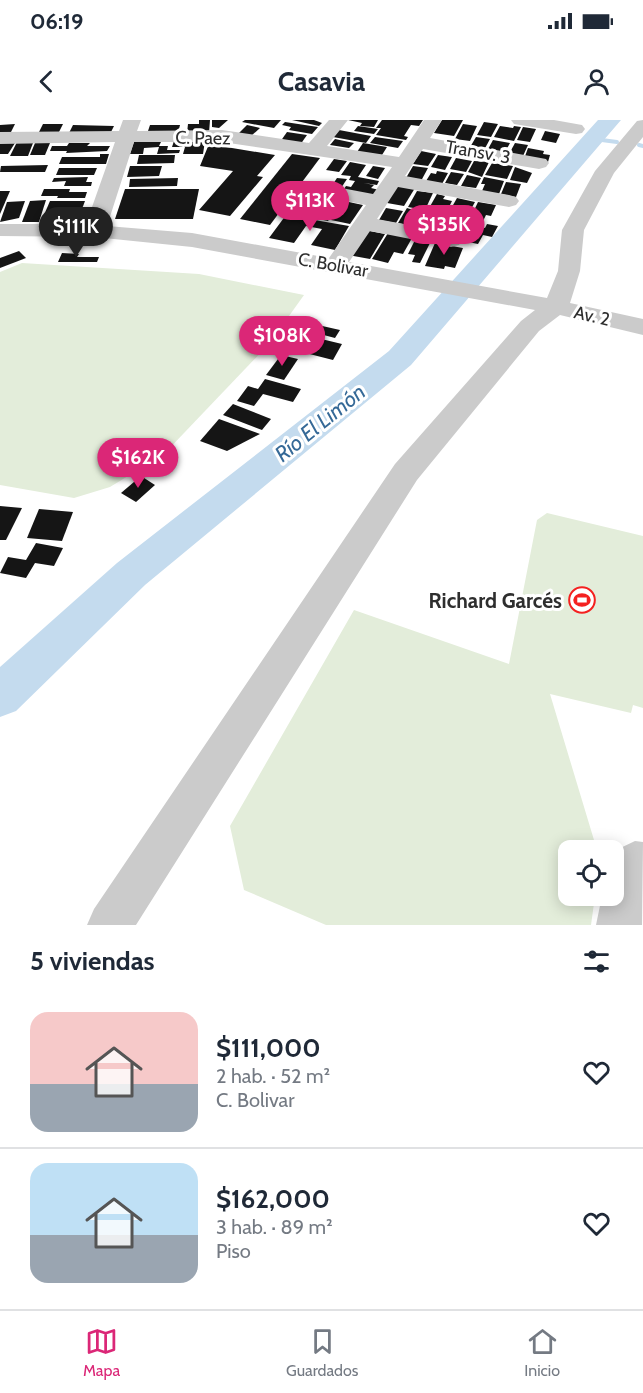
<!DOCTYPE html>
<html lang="es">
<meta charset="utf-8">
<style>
:root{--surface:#fff;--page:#f6f6f7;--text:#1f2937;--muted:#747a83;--line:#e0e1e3;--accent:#db2777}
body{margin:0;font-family:Cabin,sans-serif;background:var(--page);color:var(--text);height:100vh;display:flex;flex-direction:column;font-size:22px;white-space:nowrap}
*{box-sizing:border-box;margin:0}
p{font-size:20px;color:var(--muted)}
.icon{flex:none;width:33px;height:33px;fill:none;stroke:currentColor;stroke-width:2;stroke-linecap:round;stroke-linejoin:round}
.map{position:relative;height:805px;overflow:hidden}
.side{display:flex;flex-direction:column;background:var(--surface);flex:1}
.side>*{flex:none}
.fabs{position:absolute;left:558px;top:720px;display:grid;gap:12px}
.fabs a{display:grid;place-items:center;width:66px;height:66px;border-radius:12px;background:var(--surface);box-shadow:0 3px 15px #0003;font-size:30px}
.price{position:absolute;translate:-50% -51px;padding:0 14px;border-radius:21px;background:var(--accent);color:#fff;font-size:20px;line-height:39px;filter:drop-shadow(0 2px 3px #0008)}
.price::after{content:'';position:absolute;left:50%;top:36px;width:18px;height:14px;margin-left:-9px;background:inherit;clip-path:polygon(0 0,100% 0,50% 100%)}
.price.selected{background:#222;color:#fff}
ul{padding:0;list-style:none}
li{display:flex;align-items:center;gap:18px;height:150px;padding:0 30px}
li+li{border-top:2px solid var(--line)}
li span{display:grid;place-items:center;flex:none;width:168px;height:120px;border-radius:18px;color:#555}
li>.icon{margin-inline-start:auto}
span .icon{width:72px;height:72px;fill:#fffc;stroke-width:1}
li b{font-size:26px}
h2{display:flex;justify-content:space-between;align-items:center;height:72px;padding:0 30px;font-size:26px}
.status{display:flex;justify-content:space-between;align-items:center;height:42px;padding:0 30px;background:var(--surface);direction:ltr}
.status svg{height:16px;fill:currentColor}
header{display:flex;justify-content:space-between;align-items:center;height:78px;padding:0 30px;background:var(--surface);font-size:27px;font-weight:700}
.menu{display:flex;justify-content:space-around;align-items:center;height:84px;border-top:2px solid var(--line);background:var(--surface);font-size:16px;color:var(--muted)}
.menu a{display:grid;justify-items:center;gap:3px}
.menu .selected{color:var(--accent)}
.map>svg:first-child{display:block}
</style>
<div class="status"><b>06:19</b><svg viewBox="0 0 49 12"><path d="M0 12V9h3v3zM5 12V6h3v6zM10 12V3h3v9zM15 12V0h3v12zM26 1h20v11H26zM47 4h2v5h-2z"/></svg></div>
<header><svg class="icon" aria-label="back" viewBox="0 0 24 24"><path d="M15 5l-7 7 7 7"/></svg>Casavia<svg class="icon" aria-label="person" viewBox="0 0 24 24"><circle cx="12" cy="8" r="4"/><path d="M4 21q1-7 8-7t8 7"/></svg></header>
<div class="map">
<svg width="643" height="805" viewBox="0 0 643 805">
<rect width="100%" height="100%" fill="#fff"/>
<!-- green -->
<g fill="#e3edda">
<path d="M 22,143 L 199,154 L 304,175 L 269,224 L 164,334 L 110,367 L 74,378 L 0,365 L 0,152 Z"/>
<path d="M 547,393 L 643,416 L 643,588 L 633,585 L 631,593 L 550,574 L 597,730 L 568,730 L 568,776 L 595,776 L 591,805 L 326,805 L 244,770 L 230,706 L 354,490 L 509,544 L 537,400 Z"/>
</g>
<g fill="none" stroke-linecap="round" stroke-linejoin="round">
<!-- stream -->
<g stroke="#c4dbee" stroke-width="4">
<path d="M 594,19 L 617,22"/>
<path d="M 639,25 L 643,26"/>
</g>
<!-- river -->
<path fill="#c4dbee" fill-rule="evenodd" d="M 598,0 L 621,0 L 411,245 L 145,465 L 16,591 L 0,597 L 0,547 L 117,443 L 389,231 Z"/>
</g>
<!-- building -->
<g fill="#151515">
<path d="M 199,0 L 210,0 L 209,13 L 187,13 L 188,4 L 199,4 Z"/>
<path d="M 212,0 L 228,0 L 219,8 L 212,7 Z"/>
<path d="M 245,0 L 281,0 L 274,8 L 242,2 Z"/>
<path d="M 292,0 L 314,0 L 322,3 L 319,6 Z"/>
<path d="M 348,0 L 378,0 L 374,7 L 360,6 L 362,3 Z"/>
<path d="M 382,0 L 423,0 L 419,6 L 411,5 L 404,16 L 408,17 L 406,20 L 376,15 L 381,8 L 376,8 Z"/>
<path d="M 442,0 L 463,0 L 454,16 L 434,13 Z"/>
<path d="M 285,2 L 318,7 L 312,14 L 289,10 L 291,7 L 282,5 Z"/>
<path d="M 484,2 L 498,4 L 491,17 L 477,15 Z"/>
<path d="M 15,4 L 11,12 L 0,13 L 0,5 Z"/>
<path d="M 43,4 L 63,4 L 58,14 L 38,14 Z"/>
<path d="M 463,4 L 477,6 L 470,21 L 455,19 Z"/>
<path d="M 73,5 L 114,6 L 110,14 L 69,13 Z"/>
<path d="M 150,5 L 180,5 L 178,13 L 148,11 Z"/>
<path d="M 247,5 L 260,8 L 250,17 L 237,15 Z"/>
<path d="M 358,6 L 378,9 L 374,14 L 354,11 Z"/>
<path d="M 500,6 L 513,8 L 514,6 L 521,7 L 514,21 L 494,17 Z"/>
<path d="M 523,7 L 536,9 L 530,22 L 517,20 Z"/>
<path d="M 339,10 L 371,16 L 366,23 L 333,17 Z"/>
<path d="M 545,11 L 560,14 L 556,23 L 541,20 Z"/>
<path d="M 287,12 L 307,15 L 300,25 L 280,22 Z"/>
<path d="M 375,17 L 403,21 L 398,28 L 370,23 Z"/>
<path d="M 476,17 L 490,19 L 483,32 L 469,29 Z"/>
<path d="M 335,19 L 354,23 L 349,28 L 330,25 Z"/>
<path d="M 493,20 L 510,23 L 504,34 L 487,31 Z"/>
<path d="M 174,21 L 205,21 L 203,34 L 183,34 L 185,27 L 172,27 Z"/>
<path d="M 17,22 L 33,23 L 28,36 L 10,36 Z"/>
<path d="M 134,22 L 161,22 L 159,26 L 168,26 L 167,30 L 180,30 L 179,33 L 157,34 L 159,27 L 144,28 L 143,34 L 130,34 Z"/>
<path d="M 0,23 L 15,23 L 8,34 L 0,34 Z"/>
<path d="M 35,23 L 50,23 L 45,35 L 30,35 Z"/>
<path d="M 69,23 L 90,23 L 87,26 L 110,26 L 107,31 L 66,33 L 67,31 L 50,31 L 52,26 L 67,26 Z"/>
<path d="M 363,23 L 387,27 L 382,35 L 357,32 Z"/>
<path d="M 515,23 L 528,25 L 523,36 L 509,34 Z"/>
<path d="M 209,24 L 227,25 L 226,27 L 275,35 L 257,56 L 263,57 L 230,96 L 199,90 L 233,51 L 200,46 Z"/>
<path d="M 528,28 L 544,31 L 543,34 L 550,35 L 548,42 L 524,39 Z"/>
<path d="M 421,31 L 436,34 L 428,46 L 413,44 Z"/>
<path d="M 100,34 L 109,34 L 106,44 L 59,44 L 62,37 L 100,37 Z"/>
<path d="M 292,34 L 320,38 L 270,105 L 240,99 Z"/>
<path d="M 139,35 L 175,35 L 174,43 L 137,44 Z"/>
<path d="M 438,35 L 452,37 L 445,50 L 431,47 Z"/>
<path d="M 456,38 L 472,41 L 466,52 L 450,49 Z"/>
<path d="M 334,39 L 347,41 L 339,52 L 326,50 Z"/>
<path d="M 474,41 L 489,42 L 482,57 L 468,52 Z"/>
<path d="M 350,42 L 366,45 L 358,57 L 379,61 L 377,65 L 364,63 L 374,65 L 371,68 L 379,70 L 373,78 L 342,72 L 346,66 L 351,67 L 355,61 L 349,60 L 351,56 L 341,55 Z"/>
<path d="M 492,43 L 513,46 L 507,59 L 485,55 Z"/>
<path d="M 48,45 L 45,52 L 0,52 L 1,46 Z"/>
<path d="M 130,46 L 162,46 L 159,56 L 127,57 Z"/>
<path d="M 373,46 L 385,48 L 378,59 L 366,56 Z"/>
<path d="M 413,46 L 428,48 L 421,61 L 406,58 Z"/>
<path d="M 515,47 L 532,53 L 527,63 L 510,60 Z"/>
<path d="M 59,48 L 97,48 L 94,55 L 56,55 Z"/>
<path d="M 437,51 L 448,53 L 442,64 L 426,61 L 431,53 L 436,54 Z"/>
<path d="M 451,52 L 464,54 L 457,65 L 445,63 Z"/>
<path d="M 467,55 L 481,58 L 476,68 L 461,66 Z"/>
<path d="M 88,57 L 86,62 L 92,62 L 91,66 L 64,66 L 66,61 L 52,62 L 54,58 Z"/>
<path d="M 484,57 L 504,61 L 499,74 L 482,71 L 485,64 L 481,64 Z"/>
<path d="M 178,58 L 177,66 L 129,67 L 130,59 Z"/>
<path d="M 337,58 L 347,59 L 339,71 L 329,70 Z"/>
<path d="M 506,62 L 521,64 L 516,77 L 501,74 Z"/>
<path d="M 398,65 L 415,68 L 404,86 L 387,83 Z"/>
<path d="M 44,69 L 70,69 L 69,72 L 87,72 L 85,78 L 57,78 L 58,76 L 41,76 Z"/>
<path d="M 125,69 L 199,69 L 193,99 L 115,99 Z"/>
<path d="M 0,71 L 10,71 L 0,94 Z"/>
<path d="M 417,71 L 433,73 L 425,90 L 408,87 Z"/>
<path d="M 303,72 L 321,76 L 309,93 L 290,90 Z"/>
<path d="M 437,74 L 445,76 L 443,79 L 452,81 L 446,93 L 428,90 Z"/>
<path d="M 323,77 L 342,80 L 328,101 L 308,97 Z"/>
<path d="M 457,78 L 475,82 L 466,98 L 448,94 Z"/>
<path d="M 46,80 L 39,102 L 22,102 L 30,81 Z"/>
<path d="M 25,81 L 19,98 L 0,102 L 7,82 Z"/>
<path d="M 50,81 L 85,81 L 77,102 L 41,102 Z"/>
<path d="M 344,81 L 363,85 L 350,104 L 331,100 Z"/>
<path d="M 478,82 L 496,85 L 491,96 L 486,95 L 483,101 L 470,99 Z"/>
<path d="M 386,88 L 403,91 L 396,103 L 379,100 Z"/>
<path d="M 407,88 L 422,93 L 414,106 L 398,103 Z"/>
<path d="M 424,92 L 442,95 L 435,110 L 417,107 Z"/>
<path d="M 286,95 L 349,106 L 335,130 L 311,125 L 322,109 L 306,106 L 294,123 L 269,118 Z"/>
<path d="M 446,97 L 462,100 L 456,115 L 440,112 Z"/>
<path d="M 467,104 L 485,108 L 487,104 L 498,106 L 492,117 L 483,115 L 478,124 L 458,120 Z"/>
<path d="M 364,110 L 385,114 L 370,139 L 348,135 Z"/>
<path d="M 388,113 L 412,118 L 403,134 L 394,132 L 388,143 L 372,139 Z"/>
<path d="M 416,118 L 431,121 L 420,143 L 412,142 L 415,135 L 408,134 Z"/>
<path d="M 435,123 L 463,128 L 455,148 L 445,146 L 444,149 L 425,146 Z"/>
<path d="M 19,131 L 26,138 L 0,148 L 0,138 Z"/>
<path d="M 62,133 L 79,134 L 77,137 L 99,137 L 97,142 L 58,142 Z"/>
<path d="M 300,201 L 340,210 L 335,218 L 316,213 L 313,217 L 342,224 L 333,240 L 282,227 Z"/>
<path d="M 281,235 L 298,239 L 284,260 L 266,255 Z"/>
<path d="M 265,259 L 301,269 L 293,282 L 263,274 L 254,286 L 237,281 L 248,266 L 258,269 Z"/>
<path d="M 233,284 L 271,299 L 262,310 L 223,295 Z"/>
<path d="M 219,299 L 260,314 L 227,331 L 200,321 Z"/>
<path d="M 141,356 L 155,365 L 136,382 L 121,373 Z"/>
<path d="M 0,386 L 22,388 L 6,420 L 0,420 Z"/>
<path d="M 39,389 L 73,392 L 62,421 L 27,418 Z"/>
<path d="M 36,423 L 63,428 L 54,446 L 35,443 L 26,458 L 0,453 L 8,437 L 26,440 Z"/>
</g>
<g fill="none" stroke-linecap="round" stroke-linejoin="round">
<!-- minor -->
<g fill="#cbcbcb" fill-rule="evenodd">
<path d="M 123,0 L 141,0 L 137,11 L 222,10 L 309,23 L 329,0 L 348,0 L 327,26 L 399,37 L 424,0 L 442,0 L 430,18 L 546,39 L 549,43 L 546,47 L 539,49 L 423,29 L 405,56 L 509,75 L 516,77 L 519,81 L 516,85 L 509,87 L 398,67 L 377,99 L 451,113 L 459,115 L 462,120 L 459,125 L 451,127 L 370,111 L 349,142 L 547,178 L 558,151 L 562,110 L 595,51 L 637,1 L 643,0 L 643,17 L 614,53 L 584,110 L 580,151 L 570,183 L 643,199 L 643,215 L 560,195 L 539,211 L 417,360 L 136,805 L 87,805 L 94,789 L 395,344 L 521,201 L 535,190 L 192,127 L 94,117 L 0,116 L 0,104 L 86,104 L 115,22 L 0,24 L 0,12 L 119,11 ZM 134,22 L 222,22 L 392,47 L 373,74 L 315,63 L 308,65 L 305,69 L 308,73 L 366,85 L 329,138 L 192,113 L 107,106 Z"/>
<path d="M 511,0 L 554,0 L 582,5 L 585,9 L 582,13 L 576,14 L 520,5 L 514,4 Z"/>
<path d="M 635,721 L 643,722 L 642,805 L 596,805 L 602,776 L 614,776 L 614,731 Z"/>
</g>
</g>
<!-- icons -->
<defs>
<g id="stadium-ring" transform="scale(1.35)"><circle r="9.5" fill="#fff" stroke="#f42120" stroke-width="1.5"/><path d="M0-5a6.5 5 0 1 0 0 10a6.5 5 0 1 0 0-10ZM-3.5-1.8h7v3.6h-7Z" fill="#f42120"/></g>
</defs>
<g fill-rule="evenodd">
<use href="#stadium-ring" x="582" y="480"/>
</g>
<g text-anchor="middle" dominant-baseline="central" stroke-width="6" stroke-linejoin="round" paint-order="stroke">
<!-- far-street labels -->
<g font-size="18" fill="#2e2e2e" stroke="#fff">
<text transform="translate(203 18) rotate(1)">C. Paez</text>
<text transform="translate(478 32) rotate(10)">Transv. 3</text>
<text transform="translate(333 145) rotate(10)">C. Bolivar</text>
<text transform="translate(592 196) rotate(13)">Av. 2</text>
</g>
<!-- poi labels -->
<g font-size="21" font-weight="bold" fill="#2e2e2e" stroke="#fff" text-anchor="end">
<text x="562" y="480">Richard Garcés</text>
</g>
<!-- water labels -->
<g font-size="22" font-style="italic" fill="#356997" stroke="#fff">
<text transform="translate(320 303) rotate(-39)">Río El Limón</text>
</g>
</g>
</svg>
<div class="fabs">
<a><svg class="icon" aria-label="locate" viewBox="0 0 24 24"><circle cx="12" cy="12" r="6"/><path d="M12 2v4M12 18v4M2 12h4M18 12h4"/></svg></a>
</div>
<b class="price" style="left:310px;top:112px">$113K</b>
<b class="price" style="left:444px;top:136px">$135K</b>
<b class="price selected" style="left:76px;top:138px">$111K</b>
<b class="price" style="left:282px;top:247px">$108K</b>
<b class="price" style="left:138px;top:369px">$162K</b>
</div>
<section class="side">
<h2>5 viviendas<svg class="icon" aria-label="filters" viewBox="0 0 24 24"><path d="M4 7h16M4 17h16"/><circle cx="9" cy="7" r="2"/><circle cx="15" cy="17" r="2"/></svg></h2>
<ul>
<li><span style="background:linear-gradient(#f6c9c9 60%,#9aa5b1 0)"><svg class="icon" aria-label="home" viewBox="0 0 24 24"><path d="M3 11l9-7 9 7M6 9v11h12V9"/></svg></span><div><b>$111,000</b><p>2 hab. · 52 m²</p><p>C. Bolivar</p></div><svg class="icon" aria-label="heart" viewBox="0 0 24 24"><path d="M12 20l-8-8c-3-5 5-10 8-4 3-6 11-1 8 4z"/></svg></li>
<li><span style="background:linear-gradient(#bfe0f5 60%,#9aa5b1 0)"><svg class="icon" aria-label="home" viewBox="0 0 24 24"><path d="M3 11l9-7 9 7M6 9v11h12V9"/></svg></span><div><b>$162,000</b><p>3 hab. · 89 m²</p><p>Piso</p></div><svg class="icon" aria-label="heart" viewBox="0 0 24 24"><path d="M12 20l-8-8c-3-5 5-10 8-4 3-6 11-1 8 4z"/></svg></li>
</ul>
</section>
<nav class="menu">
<a class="selected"><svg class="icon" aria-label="map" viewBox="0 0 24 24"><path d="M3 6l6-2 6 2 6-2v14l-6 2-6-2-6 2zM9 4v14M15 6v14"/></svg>Mapa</a>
<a><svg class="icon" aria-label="saved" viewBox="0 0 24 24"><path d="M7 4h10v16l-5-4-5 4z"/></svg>Guardados</a>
<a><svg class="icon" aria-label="home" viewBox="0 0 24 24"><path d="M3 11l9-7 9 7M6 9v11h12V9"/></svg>Inicio</a>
</nav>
